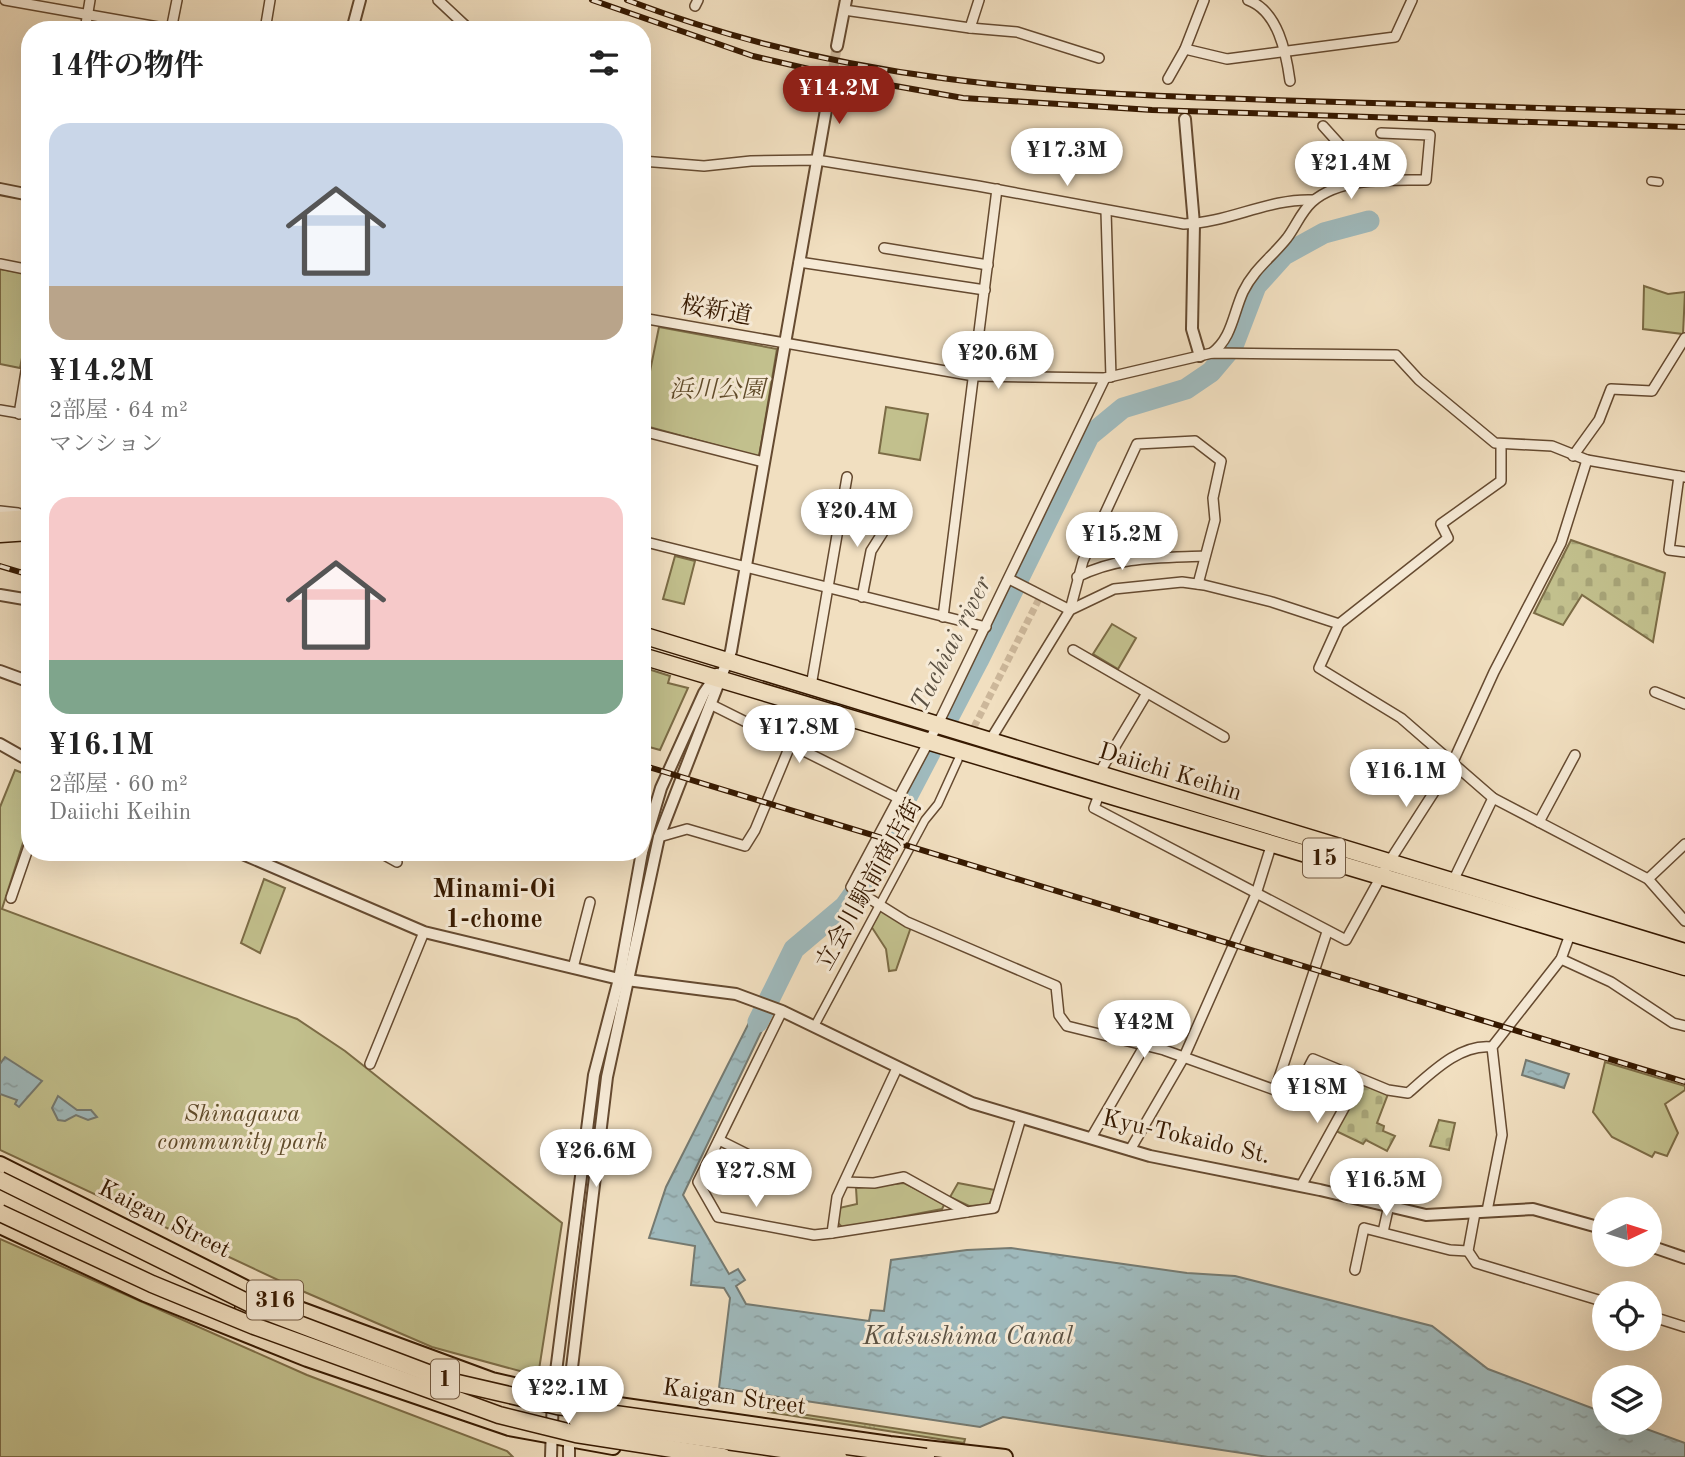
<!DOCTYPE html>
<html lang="ja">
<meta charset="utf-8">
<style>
:root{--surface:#fff;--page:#f6f6f6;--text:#222;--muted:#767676;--accent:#8f2418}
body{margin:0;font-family:"Old Standard TT","Noto Serif JP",serif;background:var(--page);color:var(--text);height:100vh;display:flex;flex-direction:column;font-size:26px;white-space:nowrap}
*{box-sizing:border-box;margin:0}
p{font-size:23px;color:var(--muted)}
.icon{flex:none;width:38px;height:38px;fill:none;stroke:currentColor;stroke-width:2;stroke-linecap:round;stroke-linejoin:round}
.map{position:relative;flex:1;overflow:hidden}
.side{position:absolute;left:21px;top:21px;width:630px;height:840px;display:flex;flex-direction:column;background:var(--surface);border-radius:28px;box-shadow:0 7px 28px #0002}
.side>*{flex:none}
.needle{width:46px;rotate:86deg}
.tools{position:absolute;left:1592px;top:1197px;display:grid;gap:14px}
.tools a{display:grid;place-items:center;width:70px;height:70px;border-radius:50%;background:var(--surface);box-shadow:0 7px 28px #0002;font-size:35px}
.price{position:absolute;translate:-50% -60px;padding:0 16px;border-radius:24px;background:#fff;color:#222;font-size:23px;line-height:46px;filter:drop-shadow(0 2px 4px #0008)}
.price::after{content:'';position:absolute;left:50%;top:42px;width:21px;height:16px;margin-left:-10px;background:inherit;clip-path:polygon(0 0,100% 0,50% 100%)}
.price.on{background:var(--accent);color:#fff}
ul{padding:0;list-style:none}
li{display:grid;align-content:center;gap:14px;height:371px;padding:0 28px}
li span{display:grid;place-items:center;height:217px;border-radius:21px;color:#555}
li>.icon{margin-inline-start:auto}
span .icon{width:126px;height:126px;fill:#fffc;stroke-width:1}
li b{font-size:30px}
h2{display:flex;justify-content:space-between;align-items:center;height:84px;padding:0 28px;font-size:30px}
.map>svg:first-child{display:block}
</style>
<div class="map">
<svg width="1685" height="1457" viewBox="0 0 1685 1457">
<defs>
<pattern id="grass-tufts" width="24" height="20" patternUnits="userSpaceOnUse" patternTransform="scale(1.75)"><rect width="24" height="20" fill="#c2c08d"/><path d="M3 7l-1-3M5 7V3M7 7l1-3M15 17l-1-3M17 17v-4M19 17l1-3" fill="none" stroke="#a7a478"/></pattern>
<pattern id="cemetery-stones" width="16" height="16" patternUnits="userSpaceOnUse" patternTransform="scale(1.75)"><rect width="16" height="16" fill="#c2c08d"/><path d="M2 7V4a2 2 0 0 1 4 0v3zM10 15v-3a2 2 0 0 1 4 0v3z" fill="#a7a478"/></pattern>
<pattern id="water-ripples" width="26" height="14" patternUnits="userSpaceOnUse" patternTransform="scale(1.75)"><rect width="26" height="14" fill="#9fbabd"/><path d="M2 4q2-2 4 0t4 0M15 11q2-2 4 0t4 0" fill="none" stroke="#8a9fa1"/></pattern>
</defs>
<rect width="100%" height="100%" fill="#f1dfc0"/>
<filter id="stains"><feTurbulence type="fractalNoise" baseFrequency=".00286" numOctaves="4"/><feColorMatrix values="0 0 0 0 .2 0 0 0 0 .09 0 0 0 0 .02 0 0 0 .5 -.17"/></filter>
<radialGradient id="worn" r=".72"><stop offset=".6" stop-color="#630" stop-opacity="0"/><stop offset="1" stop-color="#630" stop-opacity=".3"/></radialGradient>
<!-- grass -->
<path fill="url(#grass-tufts)" stroke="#7c6c46" stroke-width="2" d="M 768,1409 L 965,1439 L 964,1443 L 768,1412 Z"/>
<!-- cemetery -->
<g fill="url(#cemetery-stones)" stroke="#7c6c46" stroke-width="2">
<path d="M 1571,540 L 1665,573 L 1653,642 L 1582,595 L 1563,625 L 1534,613 Z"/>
<path d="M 1360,1084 L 1388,1094 L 1377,1123 L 1384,1126 L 1383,1131 L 1395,1136 L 1387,1151 L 1366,1140 L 1363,1144 L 1334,1130 Z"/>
<path d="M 1439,1120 L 1455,1123 L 1449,1150 L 1430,1146 Z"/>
</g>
<!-- green -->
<g fill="#c2c08d" stroke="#7c6c46" stroke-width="2">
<path d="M 0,269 L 30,274 L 30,317 L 20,368 L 0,364 Z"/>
<path d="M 1644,286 L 1668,294 L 1685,292 L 1683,334 L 1643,329 Z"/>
<path d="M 659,327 L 777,349 L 759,457 L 642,425 L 642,386 L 647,386 Z"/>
<path d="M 886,407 L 928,414 L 920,460 L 879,453 Z"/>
<path d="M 675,556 L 695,561 L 684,604 L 663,599 Z"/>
<path d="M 1112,624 L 1136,638 L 1118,669 L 1093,654 Z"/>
<path d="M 642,667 L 670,676 L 668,683 L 688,688 L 660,750 L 642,745 Z"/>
<path d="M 15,770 L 30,776 L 30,821 L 2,909 L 297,1019 L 345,1051 L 562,1223 L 538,1376 L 432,1347 L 293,1287 L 0,1150 L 0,807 Z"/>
<path d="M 264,879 L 285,888 L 260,953 L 241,943 Z"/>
<path d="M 879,909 L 911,927 L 896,970 L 889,971 L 886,949 L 871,926 Z"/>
<path d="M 1605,1062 L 1685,1086 L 1685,1090 L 1665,1104 L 1678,1133 L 1667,1156 L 1655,1152 L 1652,1157 L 1612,1137 L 1593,1112 Z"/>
<path d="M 904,1183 L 945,1203 L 942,1209 L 843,1228 L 837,1222 L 839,1208 L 857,1204 L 856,1188 Z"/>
<path d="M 958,1183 L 995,1190 L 989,1205 L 969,1206 L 950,1197 Z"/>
<path d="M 0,1239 L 307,1375 L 507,1451 L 513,1457 L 0,1457 Z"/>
</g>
<!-- water -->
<g fill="url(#water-ripples)" stroke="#757a71" stroke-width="2">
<path d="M 764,993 L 777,999 L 683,1195 L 729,1274 L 738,1269 L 745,1280 L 736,1286 L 746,1304 L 869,1321 L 871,1310 L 884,1311 L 891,1260 L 967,1250 L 1011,1248 L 1187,1273 L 1235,1276 L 1432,1326 L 1488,1369 L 1605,1413 L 1605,1423 L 1630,1423 L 1685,1443 L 1685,1457 L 1268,1457 L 1003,1417 L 980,1427 L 719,1388 L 730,1298 L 724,1288 L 691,1285 L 695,1246 L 649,1238 L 666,1187 Z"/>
<path d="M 5,1057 L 42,1081 L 19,1107 L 15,1104 L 17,1100 L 0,1094 L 0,1064 Z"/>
<path d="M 1526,1060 L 1569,1074 L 1564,1088 L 1522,1075 Z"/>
<path d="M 58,1096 L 77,1110 L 91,1110 L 97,1117 L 88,1120 L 76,1115 L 65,1121 L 58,1120 L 52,1108 Z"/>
</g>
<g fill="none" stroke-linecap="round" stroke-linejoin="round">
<!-- river -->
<path stroke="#9fbabd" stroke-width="21" d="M 758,1022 L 794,949 L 845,906 L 863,881 L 978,661 L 1089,436 L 1123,408 L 1186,389 L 1211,372 L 1233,346 L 1256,286 L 1284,255 L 1324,233 L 1369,221"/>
<!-- pedestrian-tunnel -->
<path stroke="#ccb79a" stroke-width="7" stroke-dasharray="7 3.5" stroke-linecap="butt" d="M 974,727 L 1041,595"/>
<!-- tertiary-tunnel -->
<path stroke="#ccb79a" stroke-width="10" stroke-dasharray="10 5" stroke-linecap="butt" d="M 830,87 L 837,46"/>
<!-- pedestrian casing -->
<g stroke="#654a30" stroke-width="10">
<g id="pedestrian">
<path d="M 1651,181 L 1659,182"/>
<path d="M 814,1027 L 925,820 L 938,804 L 958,760"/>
</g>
</g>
<!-- minor casing -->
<g stroke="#654a30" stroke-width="12">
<g id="minor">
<path d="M 5,0 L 175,30"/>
<path d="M 438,0 L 470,30"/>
<path d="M 1248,0 C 1278,11 1286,52 1290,81"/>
<path d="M 695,6 L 698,0"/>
<path d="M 844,10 L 970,28 L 979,0"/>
<path d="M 970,28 L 1017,32 L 1099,58"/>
<path d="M 85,30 L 90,0"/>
<path d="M 171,30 L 177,0"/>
<path d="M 265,30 L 270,0"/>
<path d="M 1185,49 L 1227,59 L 1395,37 L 1412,0"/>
<path d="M 1168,79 L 1185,49 L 1204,0"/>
<path d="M 1323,126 L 1351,157"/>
<path d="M 642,161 L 704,166 L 751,161 L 817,160 L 978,186 L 1184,224 C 1228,223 1269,198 1313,200"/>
<path d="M 1106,211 L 1111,377"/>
<path d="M 884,248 L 988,265"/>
<path d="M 799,262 L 985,290"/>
<path d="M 0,264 L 30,270"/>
<path d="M 642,318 L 974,376 L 1105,378 L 1212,353 L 1396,355 L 1419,380 L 1495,443 L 1552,446 L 1587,460 L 1685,477"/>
<path d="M 1212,353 C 1232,338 1233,314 1243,292 C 1254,269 1272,257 1287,238 C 1296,226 1301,212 1312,202 C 1340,177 1391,180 1426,180 L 1430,135 L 1381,133"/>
<path d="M 1105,378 L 937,726 L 851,887 L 907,922 L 1056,986 L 1059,1015 L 1067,1026 L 1164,1050 L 1275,1090 L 1327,932"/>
<path d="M 0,410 L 30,415"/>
<path d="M 19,414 L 30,347"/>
<path d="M 642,431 L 763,462"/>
<path d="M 1501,444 L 1501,481 L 1441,524 L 1448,538 L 1339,624 L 1319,668 L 1401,718 L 1493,798 L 1648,879 L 1685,921"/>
<path d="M 1573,456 L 1599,420 L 1611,389 L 1652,391 L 1685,338"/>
<path d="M 1679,476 L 1669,550 L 1685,552"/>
<path d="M 0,511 L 18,513"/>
<path d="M 642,541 L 986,627"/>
<path d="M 1077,577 C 1119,556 1159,558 1205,556"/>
<path d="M 1009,579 L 1070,610 L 1083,561 L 1137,444 L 1195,441 L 1221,461 L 1213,498 L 1215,520 L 1198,584"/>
<path d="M 862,597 L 871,551 L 883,532 L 888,510"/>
<path d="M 943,617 L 997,189"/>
<path d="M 1073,650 L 1224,737"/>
<path d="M 811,686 L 847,477"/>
<path d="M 1655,692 L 1685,704"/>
<path d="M 712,705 L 898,798"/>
<path d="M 989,742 L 1070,610 L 1114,589 L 1182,582 L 1204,585 L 1272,602 L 1339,624"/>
<path d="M 1098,775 L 1147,693"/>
<path d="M 1100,792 L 1094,808 L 1346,940 L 1389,862 L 1452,764 L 1494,672 L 1561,543 L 1587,460"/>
<path d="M 1539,822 L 1575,755"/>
<path d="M 659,837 L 687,829 L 745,846 L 755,830 L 807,705"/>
<path d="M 379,852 L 397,862"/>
<path d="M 1648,879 L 1685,844"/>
<path d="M 1453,881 L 1493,798"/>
<path d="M 11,898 L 30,843"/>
<path d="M 1561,959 L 1611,982 L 1673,1023 L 1685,1026"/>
<path d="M 573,968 L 590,902"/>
<path d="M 782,1011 L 698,1182 L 718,1217 L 814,1235 L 832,1233 L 837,1197 L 897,1068"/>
<path d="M 370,1064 L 424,932"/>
<path d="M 1275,1090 L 1294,1096 L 1313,1059 L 1388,1090 L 1408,1093 C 1430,1074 1460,1043 1492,1047"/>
<path d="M 1091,1138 L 1145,1045"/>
<path d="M 719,1140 L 753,1157 L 748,1172"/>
<path d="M 1130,1150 L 1184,1057 L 1256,894 L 1272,843"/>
<path d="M 845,1182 L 874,1183 L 904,1177 L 967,1212 L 994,1208 L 1021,1118"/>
<path d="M 1301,1186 L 1360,1079"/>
<path d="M 1487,1211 L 1502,1135 L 1492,1047 L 1561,959 L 1572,929"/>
<path d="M 1475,1213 L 1468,1251 L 1476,1263 L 1605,1302"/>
<path d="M 1383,1232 L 1389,1205"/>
<path d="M 832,1233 L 967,1212"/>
<path d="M 1355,1270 L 1364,1228 L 1450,1250 L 1468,1251"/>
<path d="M 1650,1316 L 1685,1327"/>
</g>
</g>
<!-- tertiary casing -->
<g stroke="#654a30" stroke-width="14">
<g id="tertiary">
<path d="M 352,30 L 360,0"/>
<path d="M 837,46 L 846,0"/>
<path d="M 1185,119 L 1194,224 L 1192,329 L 1200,356"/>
<path d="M 0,189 L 30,195"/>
<path d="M 0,595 L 30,600"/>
<path d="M 0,671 L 30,682"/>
<path d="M 0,744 L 30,761"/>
<path d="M 238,852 L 424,932 L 619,979 L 736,994 L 782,1011 L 972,1103 L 1150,1156 L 1320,1190 L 1426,1215 L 1533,1209 L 1605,1229"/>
<path d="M 642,852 L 661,788 L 704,693 L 717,674"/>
<path d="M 1650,1246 L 1685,1258"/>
<path d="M 570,1405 L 571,1376 L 607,1077 L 659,837 L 731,651 L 830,87"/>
<path d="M 551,1457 L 553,1395 L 594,1075 L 619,979 L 642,852"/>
<path d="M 569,1457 L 569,1432"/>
</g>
</g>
<!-- primary casing -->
<g stroke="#361900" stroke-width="18">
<g id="primary">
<path d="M 0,1164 L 256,1293 L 492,1380 L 570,1398 L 890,1444 L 1005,1457"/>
<path d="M 0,1226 L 145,1294 L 307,1359 L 509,1428 L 613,1447"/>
</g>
</g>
<!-- trunk casing -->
<g stroke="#361900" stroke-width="19">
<g id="trunk">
<path d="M 0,520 L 30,518"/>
<path d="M 0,534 L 30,532"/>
<path d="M 642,635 L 1685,952"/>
<path d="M 642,656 L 1685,967"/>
</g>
</g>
<!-- motorway casing -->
<g stroke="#361900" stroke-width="19">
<path id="motorway" d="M 0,1197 L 226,1307"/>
</g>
<!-- pedestrian -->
<use href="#pedestrian" stroke="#f6ead6" stroke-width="7"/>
<!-- minor -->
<use href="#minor" stroke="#f6ead6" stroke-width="9"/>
<!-- tertiary -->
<use href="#tertiary" stroke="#f6ead6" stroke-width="10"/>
<!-- primary -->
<use href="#primary" stroke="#f1dfc0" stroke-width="14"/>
<!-- trunk -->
<use href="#trunk" stroke="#f1dfc0" stroke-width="16"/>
<!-- motorway -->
<use href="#motorway" stroke="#f1dfc0" stroke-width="16"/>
<!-- rail casing -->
<g stroke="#361900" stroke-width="6">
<g id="rail">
<path d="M 592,0 L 753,56 L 839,76 L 963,98 L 1152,110 L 1685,127"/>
<path d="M 627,0 C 845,83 1043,93 1271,100 C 1409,105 1547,108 1685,112"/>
<path d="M 0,566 L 30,575"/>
<path d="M 642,765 L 1685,1082"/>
</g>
</g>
<!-- rail -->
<use href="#rail" stroke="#f6ead6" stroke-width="3.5" stroke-dasharray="10" stroke-linecap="butt"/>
<!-- motorway-bridge casing -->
<g stroke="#361900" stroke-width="19" stroke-linecap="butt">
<g id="motorway-bridge">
<path d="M 0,1180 L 267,1312 L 449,1381 L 557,1406 L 926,1457"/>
<path d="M 0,1213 L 152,1284 L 254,1326 L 499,1415 L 576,1434 L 723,1457"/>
<path d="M 577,1420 L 838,1457"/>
</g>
</g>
<!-- motorway-bridge -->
<use href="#motorway-bridge" stroke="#f1dfc0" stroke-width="16"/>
</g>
<g text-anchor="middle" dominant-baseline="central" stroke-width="6" stroke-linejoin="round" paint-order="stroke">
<!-- shield labels -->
<g fill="#f6ead6" stroke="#705840" stroke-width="2">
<rect x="1303" y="838.5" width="42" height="39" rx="5"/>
<rect x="247" y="1280.5" width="56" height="39" rx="5"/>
<rect x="431" y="1359.5" width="28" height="39" rx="5"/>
</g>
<g font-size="23" font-weight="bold" fill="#361900">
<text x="1324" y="858">15</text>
<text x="275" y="1300">316</text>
<text x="445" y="1379">1</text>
</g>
<!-- street labels -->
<g font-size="24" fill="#361900" stroke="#f6ead6">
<text transform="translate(716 312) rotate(10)">桜新道</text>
<text transform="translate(1170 773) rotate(17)">Daiichi Keihin</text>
<text transform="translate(870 885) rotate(-61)">立会川駅前商店街</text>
<text transform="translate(1186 1138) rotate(13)">Kyu-Tokaido St.</text>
<text transform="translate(164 1220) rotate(27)">Kaigan Street</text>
<text transform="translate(734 1398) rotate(8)">Kaigan Street</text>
</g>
<!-- park labels -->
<g font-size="24" font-style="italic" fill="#604b2a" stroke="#f6ead6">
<text x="717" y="391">浜川公園</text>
<text x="242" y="1115">Shinagawa<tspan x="242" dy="28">community park</tspan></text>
</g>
<!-- water labels -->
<g font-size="26" font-style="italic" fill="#5b5142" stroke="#f6ead6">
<text transform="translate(952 644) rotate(-63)">Tachiai river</text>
<text x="968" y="1337">Katsushima Canal</text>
</g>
<!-- neighbourhood labels -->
<g font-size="26" font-weight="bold" fill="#361900" stroke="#f6ead6">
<text x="494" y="890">Minami-Oi<tspan x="494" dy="30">1-chome</tspan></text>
</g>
</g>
<rect width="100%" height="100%" filter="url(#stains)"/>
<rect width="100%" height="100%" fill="url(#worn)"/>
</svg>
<div class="tools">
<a><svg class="needle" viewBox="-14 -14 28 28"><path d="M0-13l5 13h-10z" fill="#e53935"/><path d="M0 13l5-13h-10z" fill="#767676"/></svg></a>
<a><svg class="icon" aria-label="locate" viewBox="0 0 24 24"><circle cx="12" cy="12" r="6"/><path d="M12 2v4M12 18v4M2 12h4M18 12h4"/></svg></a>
<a><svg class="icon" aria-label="layers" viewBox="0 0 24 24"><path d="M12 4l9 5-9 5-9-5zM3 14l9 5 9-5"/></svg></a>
</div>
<b class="price on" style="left:839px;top:126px">¥14.2M</b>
<b class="price" style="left:1067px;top:188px">¥17.3M</b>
<b class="price" style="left:1351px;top:201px">¥21.4M</b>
<b class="price" style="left:998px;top:391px">¥20.6M</b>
<b class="price" style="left:857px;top:549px">¥20.4M</b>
<b class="price" style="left:1122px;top:572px">¥15.2M</b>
<b class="price" style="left:799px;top:765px">¥17.8M</b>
<b class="price" style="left:1406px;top:809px">¥16.1M</b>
<b class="price" style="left:1144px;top:1060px">¥42M</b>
<b class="price" style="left:1317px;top:1125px">¥18M</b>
<b class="price" style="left:596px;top:1189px">¥26.6M</b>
<b class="price" style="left:756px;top:1209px">¥27.8M</b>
<b class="price" style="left:1386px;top:1218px">¥16.5M</b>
<b class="price" style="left:568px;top:1426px">¥22.1M</b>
<section class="side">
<h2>14件の物件<svg class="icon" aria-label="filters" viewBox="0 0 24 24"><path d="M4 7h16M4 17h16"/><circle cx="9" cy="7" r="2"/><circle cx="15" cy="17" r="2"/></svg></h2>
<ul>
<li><span style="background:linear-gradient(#c9d6e8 75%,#b9a48a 0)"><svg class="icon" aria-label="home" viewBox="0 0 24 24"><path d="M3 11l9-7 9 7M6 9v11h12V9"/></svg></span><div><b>¥14.2M</b><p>2部屋 · 64 m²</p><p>マンション</p></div></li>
<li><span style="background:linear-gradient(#f6c9c9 75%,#7fa58c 0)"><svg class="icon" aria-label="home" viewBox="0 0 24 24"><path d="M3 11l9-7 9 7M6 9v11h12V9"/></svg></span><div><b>¥16.1M</b><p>2部屋 · 60 m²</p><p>Daiichi Keihin</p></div></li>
</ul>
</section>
</div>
